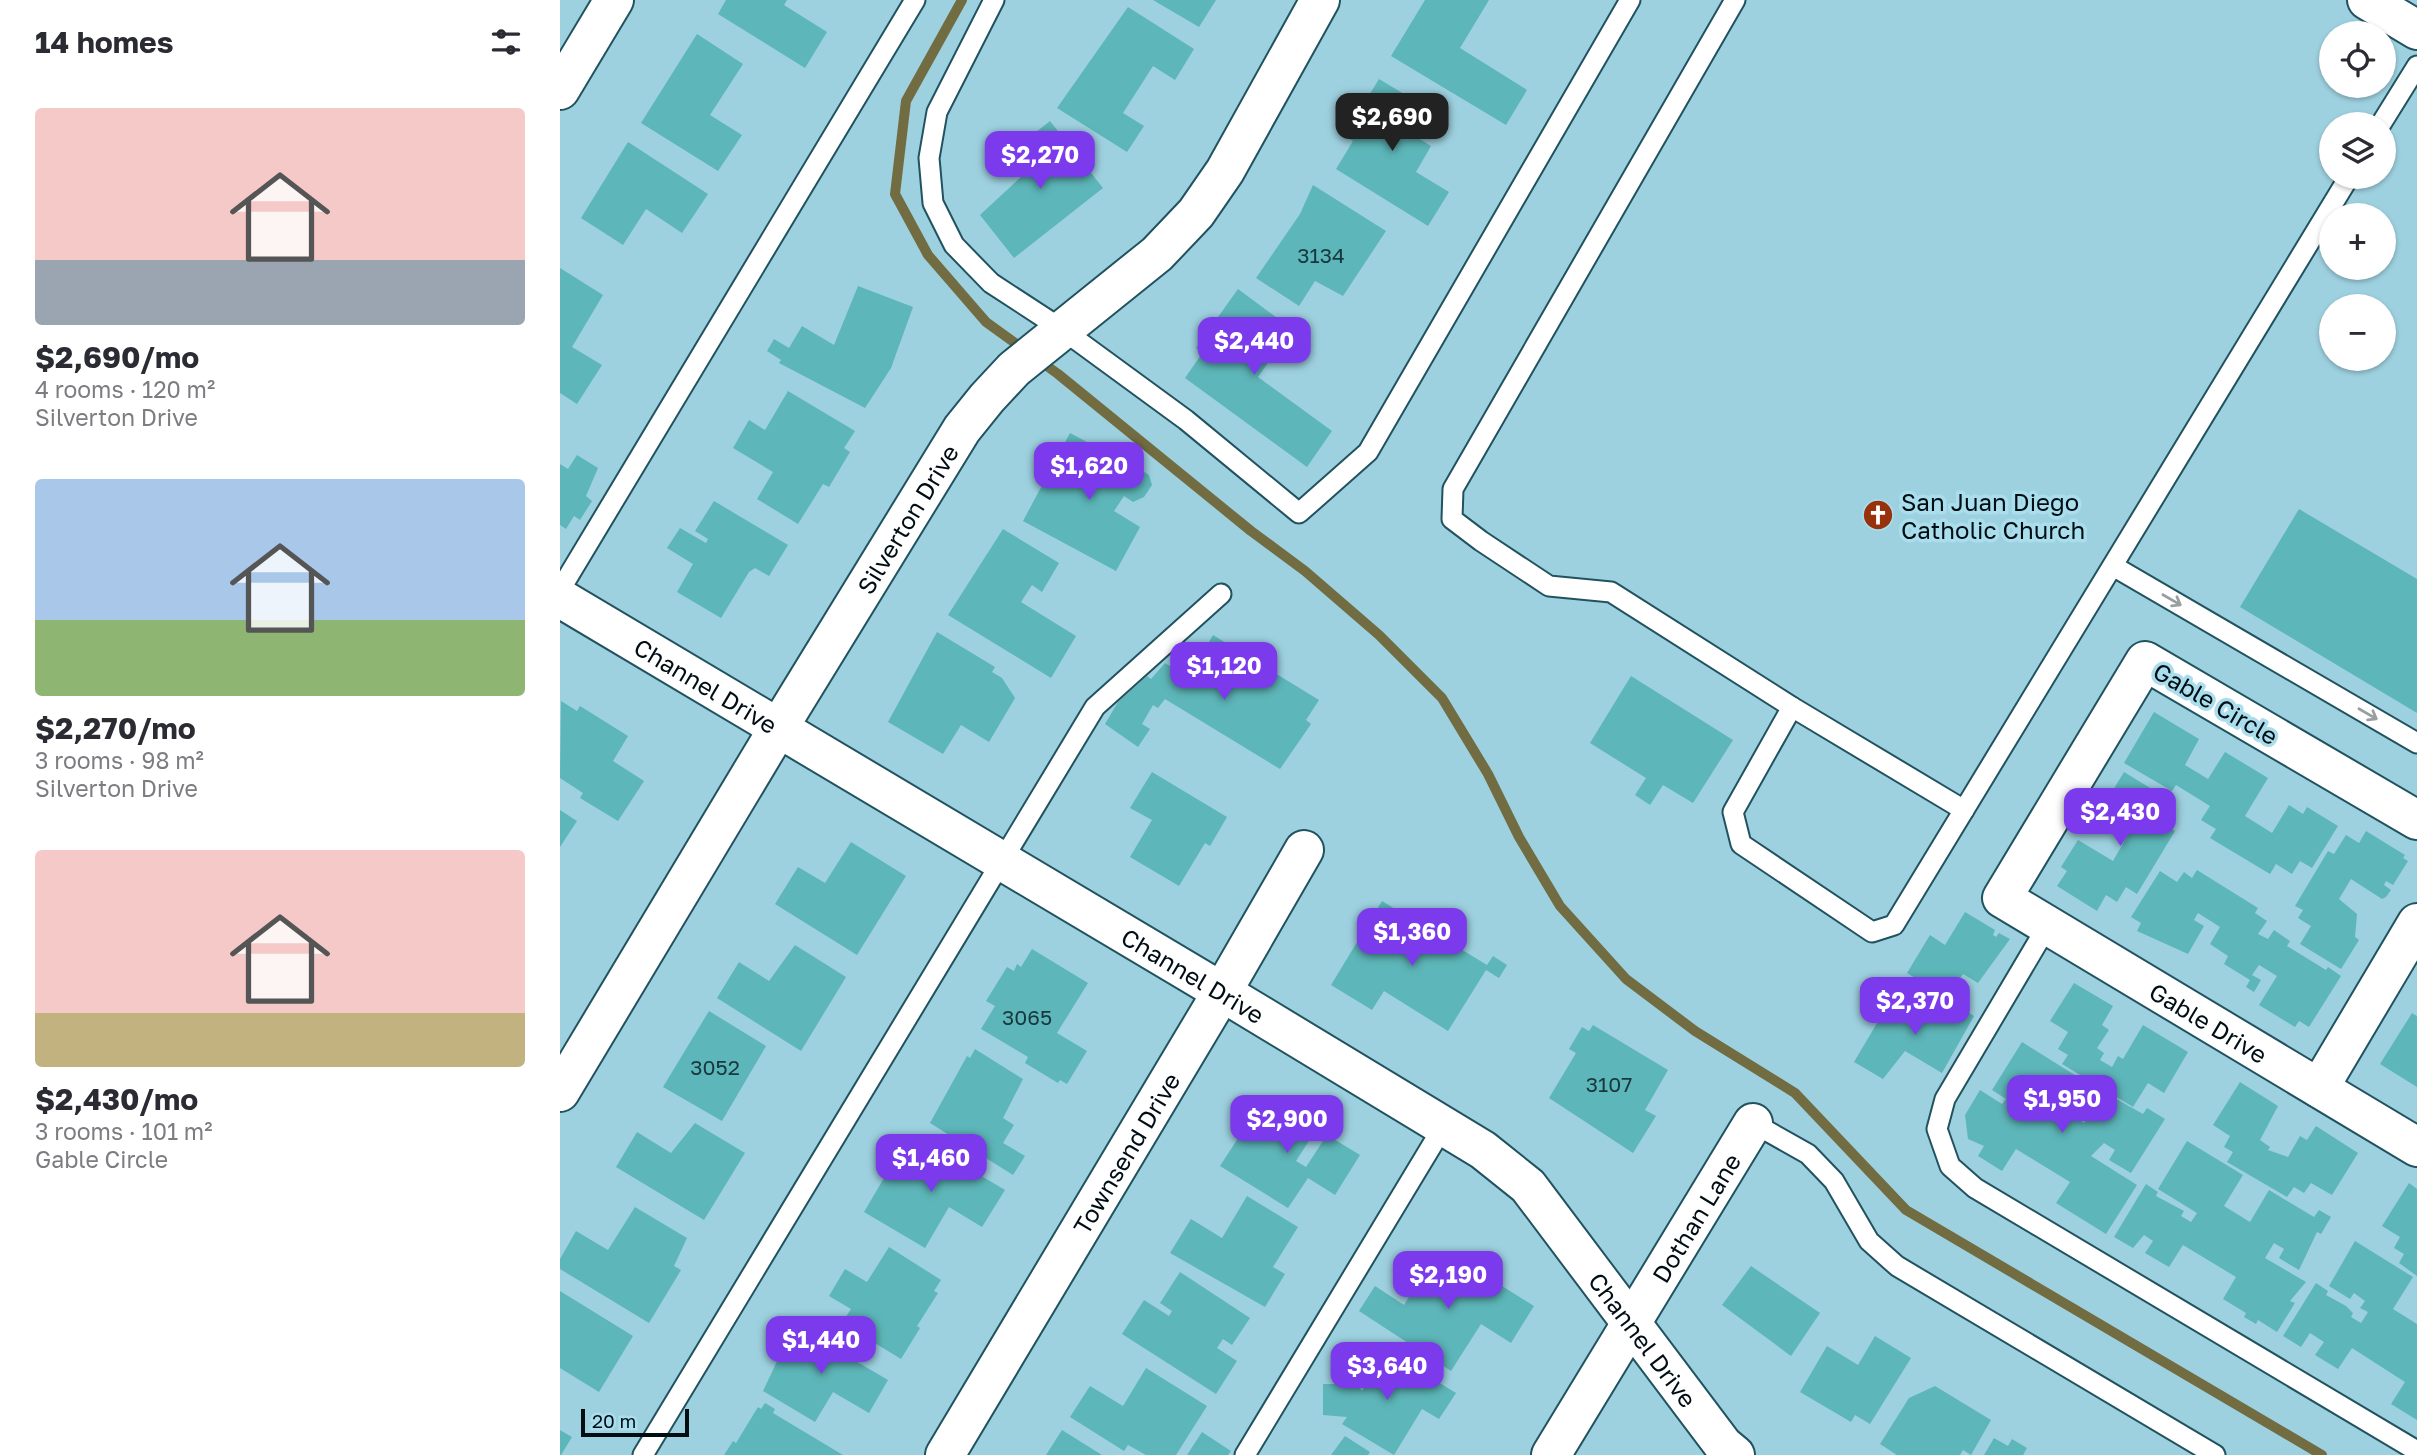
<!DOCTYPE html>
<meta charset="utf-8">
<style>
:root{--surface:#fff;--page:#f2f2f3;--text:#2b2b33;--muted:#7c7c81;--accent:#7c3aed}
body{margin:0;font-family:"Golos Text",sans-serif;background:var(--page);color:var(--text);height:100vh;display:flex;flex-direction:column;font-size:26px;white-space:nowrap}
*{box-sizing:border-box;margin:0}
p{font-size:23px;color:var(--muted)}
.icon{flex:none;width:38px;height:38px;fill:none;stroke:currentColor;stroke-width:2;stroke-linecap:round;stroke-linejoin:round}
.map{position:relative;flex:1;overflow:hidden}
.sheet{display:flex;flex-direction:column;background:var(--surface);width:560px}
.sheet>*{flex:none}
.controls{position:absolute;left:1759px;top:21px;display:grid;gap:14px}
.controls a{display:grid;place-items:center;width:77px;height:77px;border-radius:50%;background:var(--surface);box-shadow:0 2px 5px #0004;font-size:35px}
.scale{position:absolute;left:21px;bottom:18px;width:108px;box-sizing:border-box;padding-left:7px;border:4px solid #000e14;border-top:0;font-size:19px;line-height:24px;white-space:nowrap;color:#000e14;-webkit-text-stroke:5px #abdeed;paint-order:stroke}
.price{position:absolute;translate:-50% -60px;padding:0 16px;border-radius:14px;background:var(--accent);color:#fff;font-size:23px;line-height:46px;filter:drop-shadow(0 2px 4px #0008)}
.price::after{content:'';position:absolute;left:50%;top:42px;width:21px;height:16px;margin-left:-10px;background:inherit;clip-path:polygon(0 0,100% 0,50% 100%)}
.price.active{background:#222;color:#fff}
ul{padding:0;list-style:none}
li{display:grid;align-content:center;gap:14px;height:371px;padding:0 35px}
li span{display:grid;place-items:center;height:217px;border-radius:7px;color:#555}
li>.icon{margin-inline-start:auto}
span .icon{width:126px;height:126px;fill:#fffc;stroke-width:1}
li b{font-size:30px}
h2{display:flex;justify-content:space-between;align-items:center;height:84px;padding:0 35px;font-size:30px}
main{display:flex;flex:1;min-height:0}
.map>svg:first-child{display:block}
</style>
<main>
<section class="sheet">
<h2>14 homes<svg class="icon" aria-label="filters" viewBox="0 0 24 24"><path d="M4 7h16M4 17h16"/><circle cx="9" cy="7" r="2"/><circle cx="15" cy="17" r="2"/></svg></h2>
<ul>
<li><span style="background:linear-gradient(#f6c9c9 70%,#9aa5b1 0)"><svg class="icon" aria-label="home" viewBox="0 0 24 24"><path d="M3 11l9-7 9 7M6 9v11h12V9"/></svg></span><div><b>$2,690/mo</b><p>4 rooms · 120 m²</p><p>Silverton Drive</p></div></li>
<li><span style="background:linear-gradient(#a9c7e8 65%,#8fb573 0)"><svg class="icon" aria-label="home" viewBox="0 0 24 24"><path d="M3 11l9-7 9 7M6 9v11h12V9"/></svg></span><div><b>$2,270/mo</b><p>3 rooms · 98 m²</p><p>Silverton Drive</p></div></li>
<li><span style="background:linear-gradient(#f6c9c9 75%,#c2b280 0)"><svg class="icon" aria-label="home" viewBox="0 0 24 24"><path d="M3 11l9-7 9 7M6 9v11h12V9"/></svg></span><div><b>$2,430/mo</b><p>3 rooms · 101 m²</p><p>Gable Circle</p></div></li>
</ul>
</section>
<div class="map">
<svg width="1857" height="1455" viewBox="0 0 1857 1455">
<rect width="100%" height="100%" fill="#9ed1e0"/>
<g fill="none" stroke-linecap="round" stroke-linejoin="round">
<!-- stream -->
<path stroke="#716c41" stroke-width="10" d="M 402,0 L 346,101 L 335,194 L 368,255 L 426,322 L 498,374 L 691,531 L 745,571 L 819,635 L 882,698 L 928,774 L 959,837 L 1000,906 L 1066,979 L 1135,1031 L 1235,1093 L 1346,1210 L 1762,1455"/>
</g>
<!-- building -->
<g fill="#5db6b9">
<path d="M 166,0 L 227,0 L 224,5 L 267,32 L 245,68 L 158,14 Z"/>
<path d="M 593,0 L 656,0 L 639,27 Z"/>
<path d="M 865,0 L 929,0 L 900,48 L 967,90 L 946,125 L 831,56 Z"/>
<path d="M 568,7 L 634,49 L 615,80 L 593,66 L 563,113 L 584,126 L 567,152 L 497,108 Z"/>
<path d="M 137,34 L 183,64 L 150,115 L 182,135 L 158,171 L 81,123 Z"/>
<path d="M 819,79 L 869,109 L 860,123 L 865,126 L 858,138 L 871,146 L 856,172 L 889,192 L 868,226 L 776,169 L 793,141 L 784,136 Z"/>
<path d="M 490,121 L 543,188 L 454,258 L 420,215 L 463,175 L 447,155 Z"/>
<path d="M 68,142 L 148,194 L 122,233 L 86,209 L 63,245 L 21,218 Z"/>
<path d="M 753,185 L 826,231 L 783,296 L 755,281 L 739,306 L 696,278 L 740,214 Z"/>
<path d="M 0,268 L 43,295 L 12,347 L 42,365 L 17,404 L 0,393 Z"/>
<path d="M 298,286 L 353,307 L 331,368 L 305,408 L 219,363 L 221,360 L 207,351 L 214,339 L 229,348 L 242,326 L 274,345 Z"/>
<path d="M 678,289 L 732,329 L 698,377 L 772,431 L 747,467 L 625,378 L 643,352 L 636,348 Z"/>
<path d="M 228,391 L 295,431 L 284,448 L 290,452 L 269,487 L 263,484 L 238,524 L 197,499 L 213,472 L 173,448 L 189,420 L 205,430 Z"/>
<path d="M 510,433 L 557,458 L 555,464 L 567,471 L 578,468 L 589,475 L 592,485 L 584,497 L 573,502 L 564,496 L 554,511 L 580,527 L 556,571 L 463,521 Z"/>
<path d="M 17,455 L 38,468 L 26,496 L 32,501 L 20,520 L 14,516 L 6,529 L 0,525 L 0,464 L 8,469 Z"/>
<path d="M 154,501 L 228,545 L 209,576 L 195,568 L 189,572 L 161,618 L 117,592 L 133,564 L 107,548 L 120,528 L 146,543 L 148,539 L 135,531 Z"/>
<path d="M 1739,509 L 1857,579 L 1857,713 L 1680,607 Z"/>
<path d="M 443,529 L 499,563 L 482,592 L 472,585 L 461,602 L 516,636 L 491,678 L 388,615 Z"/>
<path d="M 377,632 L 435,667 L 432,672 L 442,678 L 455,698 L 429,742 L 401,725 L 383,754 L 328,722 Z"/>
<path d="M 653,635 L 759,700 L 746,720 L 751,724 L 720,769 L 605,699 L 598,708 L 593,705 L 582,724 L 590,729 L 578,747 L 545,724 L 558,702 L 587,676 L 591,679 L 605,663 L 624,675 L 631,664 L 635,666 Z"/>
<path d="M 1071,676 L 1173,740 L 1133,803 L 1103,785 L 1090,805 L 1075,795 L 1086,778 L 1030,743 Z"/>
<path d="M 1,701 L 17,711 L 20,706 L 68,736 L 53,761 L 84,781 L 58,821 L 20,798 L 23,793 L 0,778 Z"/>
<path d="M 1594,712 L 1639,739 L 1625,765 L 1648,779 L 1665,752 L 1708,778 L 1685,816 L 1712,833 L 1729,805 L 1743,814 L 1747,807 L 1778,826 L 1752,868 L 1740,861 L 1732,874 L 1716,864 L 1710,874 L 1650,838 L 1656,829 L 1641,820 L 1650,806 L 1616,785 L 1612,791 L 1564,763 Z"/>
<path d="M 592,772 L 667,817 L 650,846 L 645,843 L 619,886 L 570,857 L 592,820 L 570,808 Z"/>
<path d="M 1564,772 L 1605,797 L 1593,817 L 1615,831 L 1577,894 L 1566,887 L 1557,902 L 1546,895 L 1537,911 L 1497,886 L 1507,871 L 1501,867 L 1518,840 L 1553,861 L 1569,833 L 1543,817 L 1552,803 L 1547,800 Z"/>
<path d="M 0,810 L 17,821 L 0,847 Z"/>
<path d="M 1806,831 L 1845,855 L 1843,858 L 1848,861 L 1833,885 L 1826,881 L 1824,885 L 1831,890 L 1826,897 L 1822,899 L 1791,879 L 1779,899 L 1797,914 L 1795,937 L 1799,940 L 1781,969 L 1740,944 L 1751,926 L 1738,918 L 1743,910 L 1735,906 L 1768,851 L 1774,854 L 1786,835 L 1799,843 Z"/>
<path d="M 291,842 L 346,876 L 297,955 L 215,904 L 238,867 L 265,883 Z"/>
<path d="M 1637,870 L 1698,908 L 1695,913 L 1707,921 L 1698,934 L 1708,939 L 1714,930 L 1730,941 L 1727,946 L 1766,970 L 1768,967 L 1781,976 L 1749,1027 L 1739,1021 L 1735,1027 L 1699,1005 L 1717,976 L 1699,965 L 1692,975 L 1701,980 L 1694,992 L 1686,987 L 1690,980 L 1664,964 L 1668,956 L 1650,944 L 1660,927 L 1638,913 L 1634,920 L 1644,926 L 1628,954 L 1577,931 L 1581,923 L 1571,917 L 1600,871 L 1617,882 L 1624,872 L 1632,878 Z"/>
<path d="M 822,901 L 927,965 L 933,956 L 947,965 L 939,978 L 926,970 L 888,1031 L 824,991 L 812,1010 L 771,985 Z"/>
<path d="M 1405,912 L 1435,930 L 1433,935 L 1436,937 L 1439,933 L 1450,939 L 1418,983 L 1403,974 L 1395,986 L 1392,985 L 1390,988 L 1383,984 L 1378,992 L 1347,973 L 1370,935 L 1385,945 Z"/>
<path d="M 235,945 L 286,977 L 241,1051 L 157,998 L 179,962 L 209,981 Z"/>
<path d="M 472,949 L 528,983 L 497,1033 L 527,1051 L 507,1084 L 500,1080 L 498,1083 L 465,1063 L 468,1057 L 421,1029 L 435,1006 L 426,1001 L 447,967 L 454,971 L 457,964 L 461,967 Z"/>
<path d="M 1514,983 L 1553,1006 L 1542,1025 L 1549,1030 L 1537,1048 L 1544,1053 L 1540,1060 L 1552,1067 L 1558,1056 L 1563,1059 L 1583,1025 L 1628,1052 L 1604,1093 L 1588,1083 L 1573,1107 L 1502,1064 L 1508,1055 L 1498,1049 L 1508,1032 L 1490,1021 Z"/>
<path d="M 1356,991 L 1380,1009 L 1383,1004 L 1400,1014 L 1403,1009 L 1414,1016 L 1382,1073 L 1345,1051 L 1323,1079 L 1294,1062 L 1323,1013 L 1337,1022 Z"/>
<path d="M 149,1011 L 206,1046 L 162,1121 L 103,1087 Z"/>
<path d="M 1852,1013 L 1857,1016 L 1857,1087 L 1820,1064 Z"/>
<path d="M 1033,1025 L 1108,1070 L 1085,1110 L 1096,1116 L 1073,1153 L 989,1098 L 1016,1053 L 1009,1049 L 1022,1027 L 1029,1031 Z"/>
<path d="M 1462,1042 L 1518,1077 L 1513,1086 L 1521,1092 L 1516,1101 L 1509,1096 L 1501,1109 L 1524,1123 L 1544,1092 L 1583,1114 L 1587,1108 L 1605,1119 L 1571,1173 L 1549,1160 L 1555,1150 L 1544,1143 L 1531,1156 L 1577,1185 L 1546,1234 L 1496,1203 L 1510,1182 L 1456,1149 L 1442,1171 L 1418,1156 L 1424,1146 L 1408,1139 L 1405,1115 L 1420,1090 L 1442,1104 L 1446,1099 L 1432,1090 Z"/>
<path d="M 415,1049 L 463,1079 L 443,1118 L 454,1125 L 443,1143 L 465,1156 L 453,1175 L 370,1123 L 407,1056 L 410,1058 Z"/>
<path d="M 1680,1082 L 1718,1106 L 1700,1140 L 1710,1147 L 1708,1150 L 1728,1157 L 1740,1136 L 1747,1140 L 1756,1126 L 1798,1153 L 1772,1195 L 1751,1183 L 1744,1193 L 1734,1187 L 1727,1197 L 1667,1162 L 1673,1152 L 1664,1147 L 1670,1136 L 1653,1125 Z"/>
<path d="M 712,1095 L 759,1125 L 736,1161 L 746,1167 L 767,1135 L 800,1155 L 775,1195 L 748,1178 L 728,1208 L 660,1166 L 684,1129 L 689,1132 Z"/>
<path d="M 135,1123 L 185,1153 L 144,1220 L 56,1167 L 77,1132 L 111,1153 Z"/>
<path d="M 359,1139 L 445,1190 L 422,1227 L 389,1207 L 365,1248 L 304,1212 L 337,1156 L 345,1161 Z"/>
<path d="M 1627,1141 L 1683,1175 L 1664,1206 L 1690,1222 L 1709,1190 L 1754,1217 L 1759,1210 L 1771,1217 L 1761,1234 L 1757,1232 L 1739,1270 L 1719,1258 L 1724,1249 L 1714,1243 L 1705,1258 L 1746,1282 L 1730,1301 L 1735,1303 L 1717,1332 L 1698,1320 L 1696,1324 L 1684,1317 L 1686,1313 L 1663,1299 L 1676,1277 L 1623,1245 L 1609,1267 L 1585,1253 L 1593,1241 L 1584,1235 L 1573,1248 L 1554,1237 L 1586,1184 L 1598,1192 L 1596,1196 L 1624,1211 L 1621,1216 L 1631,1222 L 1637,1213 L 1598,1189 Z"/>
<path d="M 1849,1183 L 1857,1189 L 1857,1276 L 1839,1263 L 1844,1254 L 1834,1248 L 1840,1237 L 1822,1226 Z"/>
<path d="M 687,1196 L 738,1227 L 713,1267 L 725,1274 L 705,1307 L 610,1253 L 631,1219 L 662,1238 Z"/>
<path d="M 75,1207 L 127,1238 L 114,1266 L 121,1270 L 89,1323 L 0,1269 L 0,1259 L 16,1231 L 48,1250 Z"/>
<path d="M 1795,1241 L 1853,1277 L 1833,1309 L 1857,1324 L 1857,1420 L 1831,1404 L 1845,1382 L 1792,1348 L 1778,1369 L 1755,1355 L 1764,1342 L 1750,1333 L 1741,1347 L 1723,1336 L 1756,1283 L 1768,1291 L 1766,1295 L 1786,1306 L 1793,1313 L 1791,1317 L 1801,1323 L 1808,1312 L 1800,1308 L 1805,1301 L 1794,1293 L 1790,1299 L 1769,1286 Z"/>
<path d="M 329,1247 L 381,1280 L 374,1291 L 378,1293 L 357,1326 L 360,1328 L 341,1359 L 282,1323 L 291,1309 L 269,1296 L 285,1269 L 307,1282 Z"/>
<path d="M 876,1253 L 932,1285 L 934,1281 L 974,1306 L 951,1343 L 921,1324 L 891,1371 L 799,1311 L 815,1286 L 844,1305 Z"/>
<path d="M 1191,1266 L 1260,1313 L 1231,1356 L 1162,1305 Z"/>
<path d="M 620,1272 L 690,1318 L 672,1345 L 663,1339 L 657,1348 L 677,1361 L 656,1394 L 562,1334 L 584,1300 L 609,1316 L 612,1311 L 600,1303 Z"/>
<path d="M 0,1291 L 73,1336 L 39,1392 L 0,1368 Z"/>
<path d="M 243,1324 L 286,1346 L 282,1353 L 328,1380 L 309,1413 L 273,1392 L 255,1422 L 203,1391 L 220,1355 L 223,1357 Z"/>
<path d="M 1315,1336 L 1351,1358 L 1310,1424 L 1295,1415 L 1291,1422 L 1240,1392 L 1267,1346 L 1298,1365 Z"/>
<path d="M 826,1350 L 896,1393 L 879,1419 L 862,1409 L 834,1455 L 782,1424 L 787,1417 L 763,1415 L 763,1384 L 797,1384 L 802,1391 Z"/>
<path d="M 586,1368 L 647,1406 L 616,1455 L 586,1455 L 568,1445 L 564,1451 L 510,1417 L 530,1386 L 563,1406 Z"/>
<path d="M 1375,1386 L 1431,1420 L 1411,1455 L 1403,1450 L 1400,1455 L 1337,1455 L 1320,1444 L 1349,1398 Z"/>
<path d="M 205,1403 L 215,1409 L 213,1413 L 283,1455 L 164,1455 L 173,1441 L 176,1443 L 198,1407 L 201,1409 Z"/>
<path d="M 0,1430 L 12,1437 L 1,1455 L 0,1455 Z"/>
<path d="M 502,1430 L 542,1455 L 486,1455 Z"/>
<path d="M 642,1432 L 671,1451 L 668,1455 L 627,1455 Z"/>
<path d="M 785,1436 L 810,1452 L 808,1455 L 771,1455 Z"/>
<path d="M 1434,1438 L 1448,1446 L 1452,1439 L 1467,1448 L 1463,1455 L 1424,1455 Z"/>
</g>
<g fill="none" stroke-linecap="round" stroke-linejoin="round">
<!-- service casing -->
<g stroke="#21525f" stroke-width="23">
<g id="service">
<path d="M 434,0 L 377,112 L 369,158 L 373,203 L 394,245 L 431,283 L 503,330 L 626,420 L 739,513 L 808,452 L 1070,0"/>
<path d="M 1175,0 L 893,489 L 892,519 L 921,541 L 989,586 L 1051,592 L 1232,707 L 1173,812 L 1181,844 L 1312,932 L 1334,925 L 1789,177"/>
<path d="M 1821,124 L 1857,66"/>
<path d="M 1553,566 L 1857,743"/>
<path d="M 0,590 L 355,0"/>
<path d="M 1232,707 L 1404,810"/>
<path d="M 1488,925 L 1385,1099 L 1377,1129 L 1390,1166 L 1415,1188 L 1857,1451"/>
<path d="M 1193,1123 L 1248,1154 L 1274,1181 L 1309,1241 L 1337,1266 L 1655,1455"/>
<path d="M 83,1455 L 535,707 L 661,594"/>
<path d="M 685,1455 L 883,1127"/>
</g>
</g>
<!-- minor casing -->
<g stroke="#21525f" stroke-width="42">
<g id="minor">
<path d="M 1807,0 L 1857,30"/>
<path d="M 0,90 L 54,0"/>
<path id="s1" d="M 0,598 L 662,992 L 923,1150 L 968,1186 L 1163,1445 L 1175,1455"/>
<path id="s2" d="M 1857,820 L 1585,661 L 1442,898 L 1857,1147"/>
<path d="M 1759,1088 L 1857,923"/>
<path id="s3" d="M 0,1092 L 219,727 L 402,429 L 427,398 L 454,369 L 597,254 L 636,213 L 665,171 L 760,0"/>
<path id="s4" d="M 385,1455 L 662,992 L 744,850"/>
<path id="s5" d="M 991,1455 L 1193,1123"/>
</g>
</g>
<!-- service -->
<use href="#service" stroke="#fff" stroke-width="19"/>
<!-- minor -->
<use href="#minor" stroke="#fff" stroke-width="38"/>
</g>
<!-- one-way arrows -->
<defs><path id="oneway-shaft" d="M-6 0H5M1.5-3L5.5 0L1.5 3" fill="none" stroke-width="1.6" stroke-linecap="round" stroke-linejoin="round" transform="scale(1.75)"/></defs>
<g stroke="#999fa1">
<use href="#oneway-shaft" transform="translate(1612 600) rotate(30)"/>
<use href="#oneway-shaft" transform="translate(1808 714) rotate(30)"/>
</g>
<!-- icons -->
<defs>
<g id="church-disc" transform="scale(1.575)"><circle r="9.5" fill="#98320c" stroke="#abdeed"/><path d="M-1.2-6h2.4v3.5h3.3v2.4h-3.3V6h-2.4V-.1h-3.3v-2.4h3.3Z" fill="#fff"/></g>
</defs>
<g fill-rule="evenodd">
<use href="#church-disc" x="1318" y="515"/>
</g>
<g text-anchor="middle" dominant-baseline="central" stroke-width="7" stroke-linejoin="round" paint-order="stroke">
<!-- number labels -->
<g font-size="21" fill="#17383d">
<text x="761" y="255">3134</text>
<text x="467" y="1017">3065</text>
<text x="155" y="1067">3052</text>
<text x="1049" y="1084">3107</text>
</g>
<!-- poi labels -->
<g font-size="24" fill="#000e14" stroke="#abdeed" text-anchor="start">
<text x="1341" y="501">San Juan Diego<tspan x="1341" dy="28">Catholic Church</tspan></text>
</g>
<!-- street labels -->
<g font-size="24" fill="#000e14" stroke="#abdeed">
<text stroke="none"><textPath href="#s3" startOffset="670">Silverton Drive</textPath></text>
<text stroke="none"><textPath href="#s1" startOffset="170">Channel Drive</textPath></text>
<text transform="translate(1656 703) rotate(30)">Gable Circle</text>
<text stroke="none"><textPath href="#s1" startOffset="737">Channel Drive</textPath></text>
<text stroke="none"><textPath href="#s2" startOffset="833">Gable Drive</textPath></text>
<text stroke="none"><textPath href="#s4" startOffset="352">Townsend Drive</textPath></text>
<text stroke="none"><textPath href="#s5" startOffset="278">Dothan Lane</textPath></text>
<text stroke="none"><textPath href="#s1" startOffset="1325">Channel Drive</textPath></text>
</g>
</g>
</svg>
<div class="controls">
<a><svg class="icon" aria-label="locate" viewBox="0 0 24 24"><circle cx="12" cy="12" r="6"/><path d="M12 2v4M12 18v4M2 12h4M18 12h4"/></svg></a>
<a><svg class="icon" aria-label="layers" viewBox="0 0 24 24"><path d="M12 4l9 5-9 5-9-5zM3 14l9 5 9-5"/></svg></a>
<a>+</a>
<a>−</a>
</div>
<div class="scale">20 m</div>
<b class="price active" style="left:832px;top:153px">$2,690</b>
<b class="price" style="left:480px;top:191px">$2,270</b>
<b class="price" style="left:694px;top:377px">$2,440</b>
<b class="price" style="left:529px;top:502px">$1,620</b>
<b class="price" style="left:664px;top:702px">$1,120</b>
<b class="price" style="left:1560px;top:848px">$2,430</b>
<b class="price" style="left:852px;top:968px">$1,360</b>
<b class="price" style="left:1355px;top:1037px">$2,370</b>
<b class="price" style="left:1502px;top:1135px">$1,950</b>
<b class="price" style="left:727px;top:1155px">$2,900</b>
<b class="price" style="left:371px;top:1194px">$1,460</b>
<b class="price" style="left:888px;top:1311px">$2,190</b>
<b class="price" style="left:261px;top:1376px">$1,440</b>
<b class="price" style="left:827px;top:1402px">$3,640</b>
</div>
</main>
